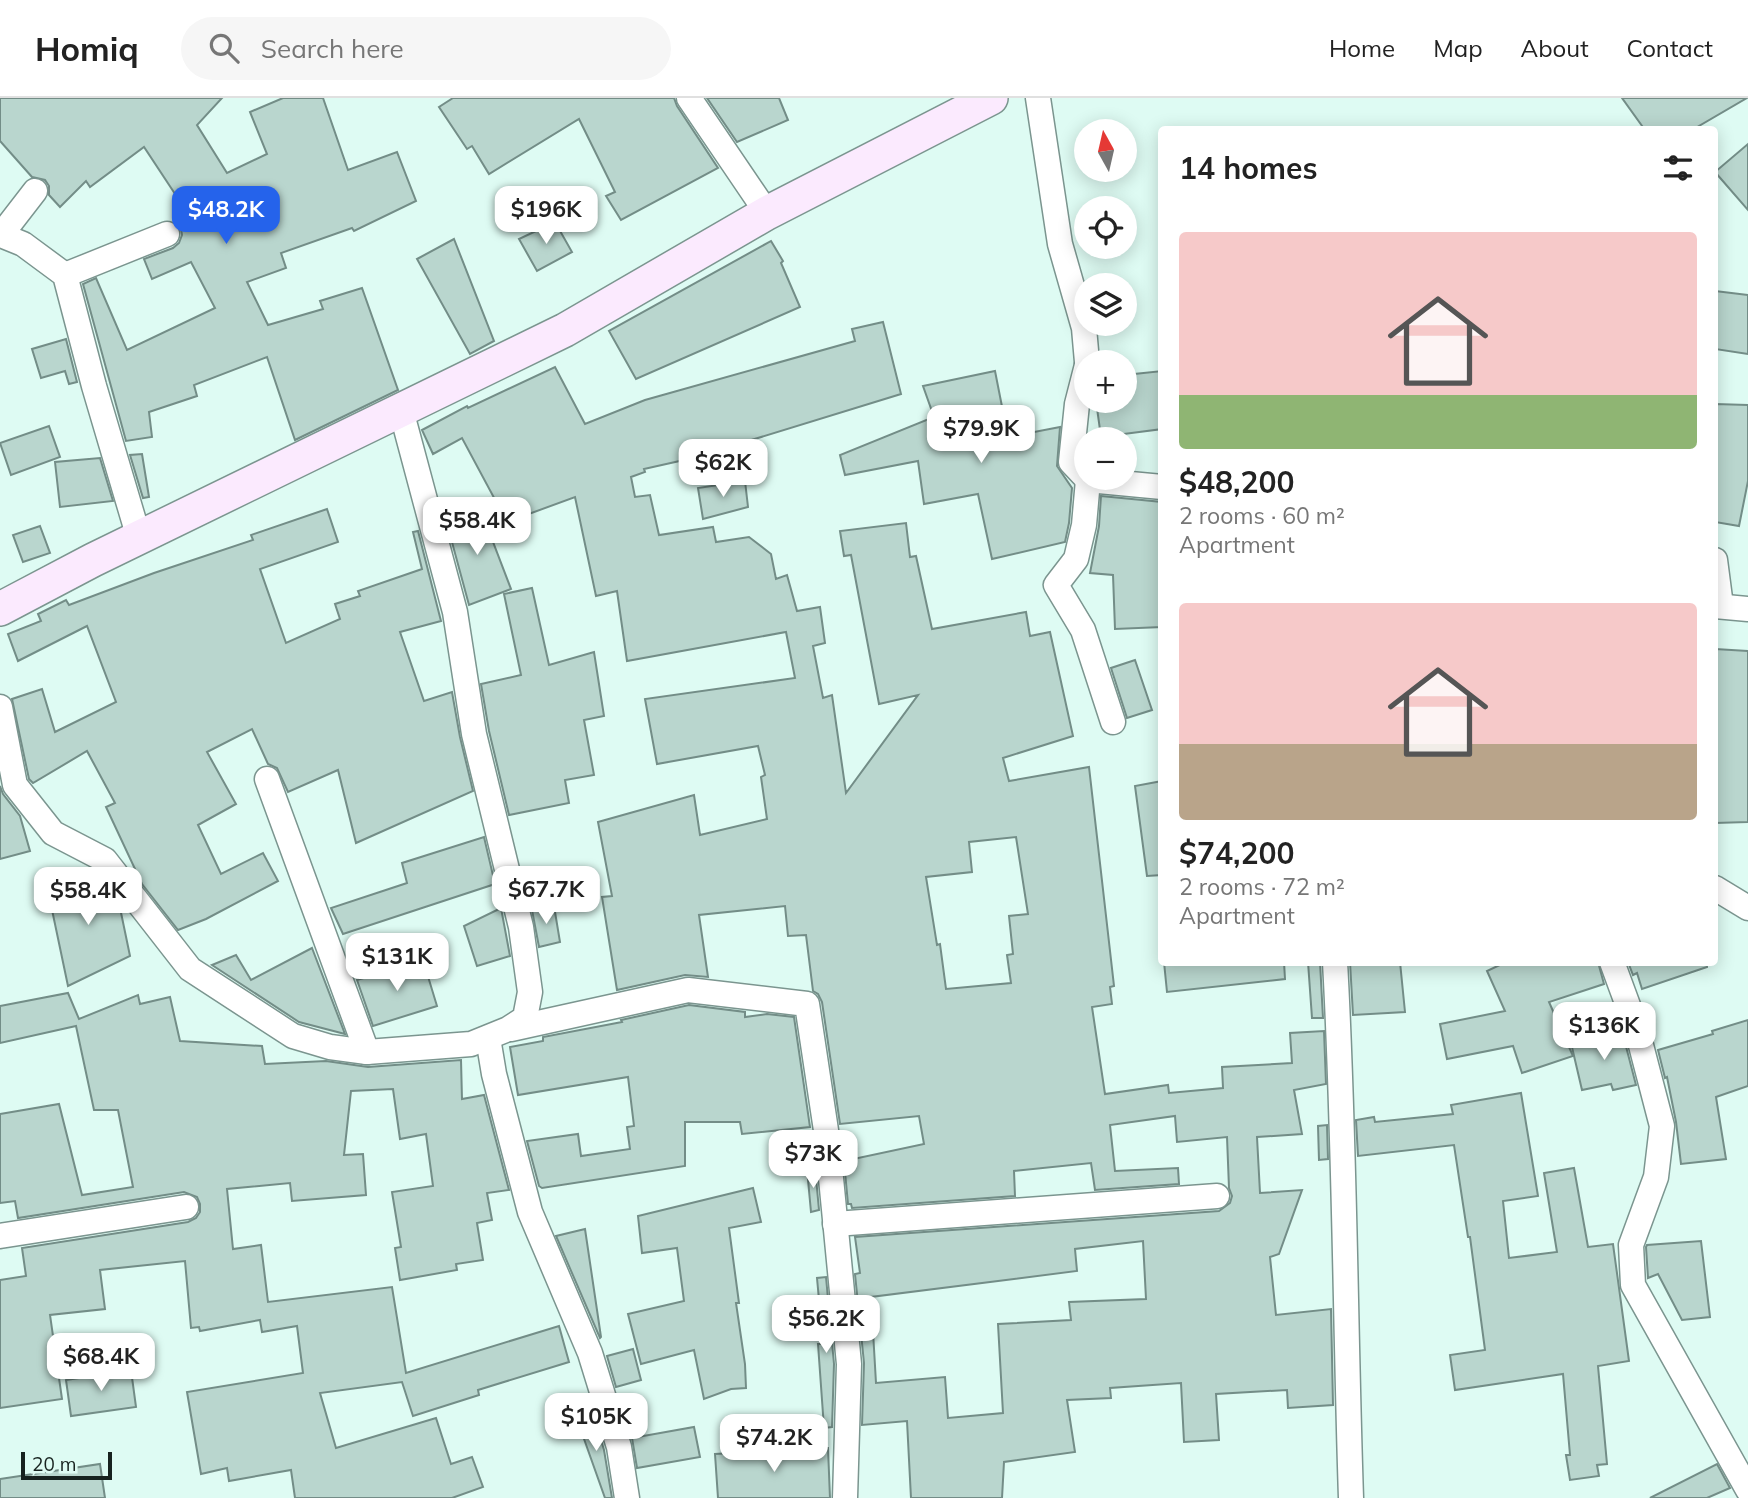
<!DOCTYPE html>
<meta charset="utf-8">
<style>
:root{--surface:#fff;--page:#f6f6f6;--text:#222;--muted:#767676;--line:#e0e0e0;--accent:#2563eb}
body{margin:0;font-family:Mulish,sans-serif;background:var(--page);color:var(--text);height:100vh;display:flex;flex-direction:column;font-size:26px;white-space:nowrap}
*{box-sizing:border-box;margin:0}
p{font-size:23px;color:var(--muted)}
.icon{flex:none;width:38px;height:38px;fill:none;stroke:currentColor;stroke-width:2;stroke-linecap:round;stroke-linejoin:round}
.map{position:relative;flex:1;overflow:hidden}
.panel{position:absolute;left:1158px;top:28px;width:560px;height:840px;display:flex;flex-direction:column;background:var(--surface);border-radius:7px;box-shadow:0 4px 18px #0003}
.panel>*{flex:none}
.needle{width:46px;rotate:352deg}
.tools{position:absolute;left:1074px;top:21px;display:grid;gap:14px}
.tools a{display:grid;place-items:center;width:63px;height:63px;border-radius:50%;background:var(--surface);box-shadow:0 4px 18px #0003;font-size:35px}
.scale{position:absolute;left:21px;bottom:18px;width:91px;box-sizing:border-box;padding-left:7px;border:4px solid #17221f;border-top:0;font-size:19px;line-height:24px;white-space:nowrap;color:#17221f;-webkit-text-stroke:5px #defbf3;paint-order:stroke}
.price{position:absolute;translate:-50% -60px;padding:0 16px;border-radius:14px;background:#fff;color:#222;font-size:23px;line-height:46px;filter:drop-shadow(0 2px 4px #0008)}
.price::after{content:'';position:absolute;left:50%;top:42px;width:21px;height:16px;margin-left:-10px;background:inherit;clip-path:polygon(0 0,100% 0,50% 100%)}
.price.on{background:var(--accent);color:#fff}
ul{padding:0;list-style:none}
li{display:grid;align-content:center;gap:14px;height:371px;padding:0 21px}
li span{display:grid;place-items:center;height:217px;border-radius:7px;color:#555}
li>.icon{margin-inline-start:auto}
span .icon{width:126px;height:126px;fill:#fffc;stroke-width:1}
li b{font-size:30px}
h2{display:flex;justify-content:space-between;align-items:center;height:84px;padding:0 21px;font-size:30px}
header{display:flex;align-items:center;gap:42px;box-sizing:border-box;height:98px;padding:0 35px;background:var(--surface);border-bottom:2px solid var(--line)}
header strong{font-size:33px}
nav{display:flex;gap:38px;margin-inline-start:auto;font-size:24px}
.search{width:490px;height:63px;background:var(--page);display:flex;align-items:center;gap:18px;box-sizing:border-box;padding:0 24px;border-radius:38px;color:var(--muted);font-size:26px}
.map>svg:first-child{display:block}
</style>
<header>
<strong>Homiq</strong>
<div class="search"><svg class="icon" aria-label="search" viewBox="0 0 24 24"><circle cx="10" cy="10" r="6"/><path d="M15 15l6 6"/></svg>Search here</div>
<nav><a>Home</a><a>Map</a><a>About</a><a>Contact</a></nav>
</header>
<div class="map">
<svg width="1748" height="1400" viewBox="0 0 1748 1400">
<rect width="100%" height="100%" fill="#defbf3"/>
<!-- building -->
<g fill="#b9d6ce" stroke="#738d87" stroke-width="2" fill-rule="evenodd">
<path d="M 0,0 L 222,0 L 197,27 L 227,75 L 267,56 L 250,14 L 283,0 L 323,0 L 348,72 L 397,54 L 416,103 L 354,133 L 352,130 L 281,155 L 286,170 L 247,184 L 268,227 L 323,211 L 320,203 L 362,190 L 398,292 L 295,342 L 267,259 L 194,287 L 197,298 L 149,314 L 152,339 L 126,343 L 83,186 L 96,180 L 127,252 L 215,210 L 191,164 L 152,181 L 144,161 L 173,150 L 179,145 L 182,137 L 181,131 L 186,128 L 177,108 L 181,105 L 144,49 L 90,89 L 86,83 L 60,109 L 49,97 L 49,88 L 45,82 L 32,79 L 0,43 Z"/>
<path d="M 453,0 L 674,0 L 677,8 L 718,70 L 621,122 L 606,98 L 615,94 L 579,21 L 489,76 L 472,48 L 467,51 L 439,9 Z"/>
<path d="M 707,0 L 779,0 L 788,22 L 737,44 Z"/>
<path d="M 1622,0 L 1747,0 L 1692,32 L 1645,32 Z"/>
<path d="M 1748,46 L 1748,112 L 1715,74 Z"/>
<path d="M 555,124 L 572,154 L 537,173 L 519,141 Z"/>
<path d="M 454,141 L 494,243 L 470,256 L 417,161 Z"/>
<path d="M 771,143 L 783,163 L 781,165 L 800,209 L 636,281 L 609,233 Z"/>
<path d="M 1715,193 L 1748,197 L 1748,256 L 1715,251 Z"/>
<path d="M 883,224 L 901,296 L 693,360 L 644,371 L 645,374 L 631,379 L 635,399 L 650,397 L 659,437 L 713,429 L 716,444 L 749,439 L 771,456 L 776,481 L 787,477 L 797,513 L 820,509 L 825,545 L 813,548 L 823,600 L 832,597 L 846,695 L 918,597 L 879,606 L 851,457 L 844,458 L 840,433 L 906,425 L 910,459 L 916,458 L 932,531 L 1026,514 L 1030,538 L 1050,534 L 1073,638 L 1003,660 L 1009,683 L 1089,669 L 1114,888 L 1110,889 L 1112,906 L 1092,909 L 1105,996 L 1168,987 L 1169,995 L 1223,990 L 1222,969 L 1292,965 L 1290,935 L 1324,933 L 1326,986 L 1294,992 L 1302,1036 L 1257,1039 L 1260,1095 L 1302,1092 L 1279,1156 L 1270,1159 L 1276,1217 L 1331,1211 L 1333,1307 L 1288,1310 L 1287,1292 L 1216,1296 L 1219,1342 L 1184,1344 L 1181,1285 L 1110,1290 L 1111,1300 L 1067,1302 L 1075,1354 L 1004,1364 L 1002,1400 L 911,1400 L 907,1323 L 862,1327 L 864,1265 L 855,1176 L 860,1175 L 855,1139 L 1219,1113 L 1230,1105 L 1232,1098 L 1229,1090 L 1227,1039 L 1177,1044 L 1175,1018 L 1110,1027 L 1115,1073 L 1178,1070 L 1179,1086 L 1095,1092 L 1091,1065 L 1014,1073 L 1015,1098 L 852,1110 L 851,1106 L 848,1106 L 844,1063 L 924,1046 L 919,1018 L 840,1026 L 822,904 L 818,896 L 813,893 L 806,837 L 788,838 L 785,808 L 699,817 L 708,879 L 685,877 L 617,892 L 602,799 L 612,798 L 598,724 L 694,697 L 700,737 L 767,721 L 761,679 L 765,677 L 758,648 L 657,666 L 645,601 L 795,580 L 786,534 L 627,563 L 617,493 L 596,498 L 575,399 L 507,424 L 462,340 L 433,356 L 422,332 L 467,308 L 468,310 L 555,269 L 585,326 L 645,302 L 855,243 L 852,231 ZM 1016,739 L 1028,816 L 1009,818 L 1013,856 L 1007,857 L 1011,885 L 946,891 L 940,846 L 937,847 L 926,779 L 972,774 L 969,744 ZM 1143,1143 L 1146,1201 L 1069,1204 L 1071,1222 L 998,1226 L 1003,1315 L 948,1320 L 945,1279 L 876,1285 L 871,1199 L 1077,1173 L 1075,1151 Z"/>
<path d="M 66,241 L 77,284 L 69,286 L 65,273 L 41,280 L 32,251 Z"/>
<path d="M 995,273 L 1008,339 L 1060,329 L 1057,368 L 1072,390 L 1069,425 L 1065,444 L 992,461 L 978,396 L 924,406 L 918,363 L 845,377 L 840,357 L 934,319 L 923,288 Z"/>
<path d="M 1162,273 L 1162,331 L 1101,339 L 1096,303 L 1125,303 L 1125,277 Z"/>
<path d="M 1715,306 L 1748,307 L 1748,383 L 1739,428 L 1715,424 Z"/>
<path d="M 49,328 L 60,359 L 11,377 L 0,345 Z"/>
<path d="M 142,356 L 149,399 L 143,400 L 130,357 Z"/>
<path d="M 100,360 L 113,403 L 60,409 L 55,364 Z"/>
<path d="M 745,383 L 748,409 L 703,421 L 698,390 Z"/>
<path d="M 1101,398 L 1162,404 L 1162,529 L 1115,531 L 1113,477 L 1090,475 L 1099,428 Z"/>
<path d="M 480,410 L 511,491 L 469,507 L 446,422 Z"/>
<path d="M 327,411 L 338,444 L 260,471 L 286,545 L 340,521 L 335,506 L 360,498 L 358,493 L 422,471 L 413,434 L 418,433 L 441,523 L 400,534 L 424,603 L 452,594 L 460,639 L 473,693 L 356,745 L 338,672 L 288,694 L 277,670 L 268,666 L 252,631 L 207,654 L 236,706 L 198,727 L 221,776 L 263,755 L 278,783 L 206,821 L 178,832 L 142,786 L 106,709 L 115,705 L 87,653 L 33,685 L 29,681 L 12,601 L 42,591 L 55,634 L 116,604 L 87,528 L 18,563 L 8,536 L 41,523 L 38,516 L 66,502 L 69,507 L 154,475 L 253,442 L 251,437 Z"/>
<path d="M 40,428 L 50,455 L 23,464 L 13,437 Z"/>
<path d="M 532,490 L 549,567 L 594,554 L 604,618 L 584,622 L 594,677 L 565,682 L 569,705 L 509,717 L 489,633 L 481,586 L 521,577 L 504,496 Z"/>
<path d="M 1715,551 L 1748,553 L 1748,724 L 1715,725 Z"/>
<path d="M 1135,562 L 1152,612 L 1127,620 L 1111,570 Z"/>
<path d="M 1162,683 L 1162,777 L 1147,778 L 1135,688 Z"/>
<path d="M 0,688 L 3,696 L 20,718 L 30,753 L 0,761 Z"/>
<path d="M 484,739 L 495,786 L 343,836 L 331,810 L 407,785 L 402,765 Z"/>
<path d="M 97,776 L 119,805 L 130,858 L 68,888 L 47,788 Z"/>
<path d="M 554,808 L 560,844 L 539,849 L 532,812 Z"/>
<path d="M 501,810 L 510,858 L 477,868 L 464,828 Z"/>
<path d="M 312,850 L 345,936 L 299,924 L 212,867 L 236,857 L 251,882 Z"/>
<path d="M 423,862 L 437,908 L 373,928 L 357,882 Z"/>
<path d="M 1164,864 L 1284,864 L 1285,881 L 1167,894 Z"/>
<path d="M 1308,864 L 1320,864 L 1323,920 L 1312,920 Z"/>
<path d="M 1350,864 L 1400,864 L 1405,914 L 1353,917 Z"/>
<path d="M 1506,864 L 1598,864 L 1604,886 L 1549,904 L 1573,958 L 1522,975 L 1513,948 L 1447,961 L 1440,926 L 1505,913 L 1487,873 Z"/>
<path d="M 1628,864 L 1707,864 L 1707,869 L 1642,891 L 1637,875 L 1633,877 Z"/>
<path d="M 68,895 L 79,921 L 138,897 L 140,906 L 170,899 L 180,943 L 262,948 L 265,966 L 326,963 L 368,969 L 461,962 L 462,1001 L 484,997 L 509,1092 L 487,1095 L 492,1122 L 477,1125 L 483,1162 L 456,1166 L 457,1172 L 400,1182 L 395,1150 L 401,1149 L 392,1094 L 433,1088 L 426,1036 L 400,1041 L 393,991 L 351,993 L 344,1057 L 363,1056 L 366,1097 L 292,1103 L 290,1085 L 227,1091 L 233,1151 L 261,1147 L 268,1204 L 392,1189 L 406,1275 L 559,1228 L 569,1264 L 478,1292 L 479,1297 L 413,1318 L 402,1284 L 320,1295 L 336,1350 L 436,1320 L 451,1366 L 472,1359 L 483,1389 L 452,1400 L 295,1400 L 291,1372 L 229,1383 L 227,1370 L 201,1376 L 187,1294 L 303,1275 L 297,1228 L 262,1234 L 260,1222 L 200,1233 L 199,1229 L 191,1230 L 185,1163 L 100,1172 L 105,1211 L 50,1217 L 62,1301 L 0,1310 L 0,1182 L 26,1178 L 22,1150 L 188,1124 L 196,1120 L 200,1114 L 200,1106 L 197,1099 L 184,1094 L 18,1120 L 15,1103 L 0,1105 L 0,1016 L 59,1006 L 82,1097 L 133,1089 L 118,1012 L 94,1012 L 76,928 L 0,945 L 0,908 Z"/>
<path d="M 689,907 L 745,914 L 745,919 L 767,916 L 794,919 L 810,1029 L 742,1036 L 740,1024 L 685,1024 L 685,1068 L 542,1090 L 539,1088 L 527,1043 L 578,1036 L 581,1058 L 630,1051 L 627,1029 L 634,1028 L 628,979 L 518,997 L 510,949 L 543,943 L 543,939 L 622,924 L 621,922 Z"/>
<path d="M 1748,922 L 1748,988 L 1716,999 L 1726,1061 L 1681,1066 L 1676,1024 L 1667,979 L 1665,980 L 1658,952 L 1713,936 L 1712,933 Z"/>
<path d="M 1622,933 L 1636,987 L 1613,992 L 1611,986 L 1582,992 L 1571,945 Z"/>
<path d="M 1521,995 L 1538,1098 L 1503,1103 L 1509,1160 L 1557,1154 L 1544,1075 L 1574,1070 L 1588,1149 L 1613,1146 L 1629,1263 L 1598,1268 L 1607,1366 L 1597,1367 L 1599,1378 L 1570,1382 L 1566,1357 L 1570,1357 L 1563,1276 L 1455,1292 L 1450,1257 L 1485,1252 L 1470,1139 L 1468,1139 L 1454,1047 L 1358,1058 L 1356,1022 L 1374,1019 L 1375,1024 L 1453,1016 L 1451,1007 Z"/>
<path d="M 1327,1027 L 1328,1061 L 1319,1062 L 1318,1028 Z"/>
<path d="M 815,1069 L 819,1112 L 811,1114 L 807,1071 Z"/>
<path d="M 753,1090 L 761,1124 L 729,1130 L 739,1205 L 736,1205 L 745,1266 L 746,1290 L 731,1291 L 704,1301 L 694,1252 L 641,1266 L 628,1216 L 684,1203 L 677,1150 L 642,1155 L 638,1118 Z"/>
<path d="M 585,1131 L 601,1239 L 600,1240 L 556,1138 Z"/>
<path d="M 1701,1143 L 1710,1219 L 1682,1222 L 1658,1176 L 1648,1180 L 1646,1149 L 1647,1147 Z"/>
<path d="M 826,1179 L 834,1266 L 832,1329 L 824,1330 L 818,1246 L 823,1246 L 817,1180 Z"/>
<path d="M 633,1251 L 641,1282 L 616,1289 L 607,1258 Z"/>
<path d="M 131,1272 L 136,1309 L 71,1318 L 66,1282 Z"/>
<path d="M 594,1319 L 604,1352 L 612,1400 L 605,1400 L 578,1324 Z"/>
<path d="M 694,1329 L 700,1359 L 637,1370 L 632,1340 Z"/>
<path d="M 828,1350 L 830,1400 L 718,1400 L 715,1356 Z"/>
<path d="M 100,1366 L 105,1400 L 0,1400 L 0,1381 Z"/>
<path d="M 1717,1366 L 1730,1390 L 1707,1400 L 1650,1400 Z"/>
</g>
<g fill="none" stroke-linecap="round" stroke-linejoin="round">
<!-- street casing -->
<g stroke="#7b958f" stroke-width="27">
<g id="street">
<path d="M 689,0 L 767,115"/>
<path d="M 1038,0 L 1060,146 L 1084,230 L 1087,264"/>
<path d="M 35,93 L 1,137 L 23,146 L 65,177 L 94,288 L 139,440"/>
<path d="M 65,177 L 167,136"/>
<path d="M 1087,267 L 1077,306 L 1071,364 L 1088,382 L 1162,389"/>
<path d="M 1088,382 L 1084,427 L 1076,461 L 1056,487 L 1083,532 L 1113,624"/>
<path d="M 1715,462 L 1721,508"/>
<path d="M 1715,508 L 1748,511"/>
<path d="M 0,609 L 15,687 L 53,735 L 105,762 L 190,871 L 293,938 L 330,949 L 367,954 L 471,946 L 508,931 L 525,920 L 530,894 L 521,829 L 474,636 L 455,514 L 401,312"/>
<path d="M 267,681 L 367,954"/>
<path d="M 1715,790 L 1748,810"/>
<path d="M 1335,864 C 1345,1043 1345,1221 1351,1400"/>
<path d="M 1612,864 L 1637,932 L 1662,1028 L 1656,1079 L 1631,1147 L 1633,1187 L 1748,1392"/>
<path d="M 511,931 L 688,892 L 807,906 L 827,1039 L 849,1266 L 845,1400"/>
<path d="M 488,940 L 494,976 L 530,1114 L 590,1255 L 619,1349 L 627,1400"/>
<path d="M 835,1126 L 1217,1098"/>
<path d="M 0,1138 L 186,1109"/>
</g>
</g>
<!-- secondary casing -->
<g stroke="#7b958f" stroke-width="36">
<path id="secondary" d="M 0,511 L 93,462 L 565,232 L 767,115 L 991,0"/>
</g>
<!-- street -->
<use href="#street" stroke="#fff" stroke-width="24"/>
<!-- secondary -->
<use href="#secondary" stroke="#fbeafe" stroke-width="33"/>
</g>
</svg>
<div class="tools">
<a><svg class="needle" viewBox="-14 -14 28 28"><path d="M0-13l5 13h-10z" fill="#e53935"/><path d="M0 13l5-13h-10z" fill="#767676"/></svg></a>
<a><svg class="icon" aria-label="locate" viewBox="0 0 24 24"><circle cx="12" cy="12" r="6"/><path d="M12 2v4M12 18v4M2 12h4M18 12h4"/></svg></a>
<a><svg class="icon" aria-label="layers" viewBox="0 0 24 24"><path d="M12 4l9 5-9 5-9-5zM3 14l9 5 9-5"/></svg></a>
<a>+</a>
<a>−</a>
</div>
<div class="scale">20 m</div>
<b class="price on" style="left:226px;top:148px">$48.2K</b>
<b class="price" style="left:546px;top:148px">$196K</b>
<b class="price" style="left:981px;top:367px">$79.9K</b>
<b class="price" style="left:723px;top:401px">$62K</b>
<b class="price" style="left:477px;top:459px">$58.4K</b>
<b class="price" style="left:546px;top:828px">$67.7K</b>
<b class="price" style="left:88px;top:829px">$58.4K</b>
<b class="price" style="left:397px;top:895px">$131K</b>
<b class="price" style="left:1604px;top:964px">$136K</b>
<b class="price" style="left:813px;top:1092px">$73K</b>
<b class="price" style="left:826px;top:1257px">$56.2K</b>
<b class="price" style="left:101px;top:1295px">$68.4K</b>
<b class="price" style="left:596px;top:1355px">$105K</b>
<b class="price" style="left:774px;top:1376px">$74.2K</b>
<section class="panel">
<h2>14 homes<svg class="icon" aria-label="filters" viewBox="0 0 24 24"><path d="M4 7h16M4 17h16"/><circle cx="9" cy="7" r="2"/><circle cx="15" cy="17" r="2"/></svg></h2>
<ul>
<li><span style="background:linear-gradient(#f6c9c9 75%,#8fb573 0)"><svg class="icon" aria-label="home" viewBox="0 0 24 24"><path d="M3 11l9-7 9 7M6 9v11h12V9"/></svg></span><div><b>$48,200</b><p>2 rooms · 60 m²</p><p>Apartment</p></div></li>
<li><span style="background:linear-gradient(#f6c9c9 65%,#b9a48a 0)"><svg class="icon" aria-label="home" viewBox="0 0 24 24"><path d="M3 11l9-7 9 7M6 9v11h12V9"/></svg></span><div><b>$74,200</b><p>2 rooms · 72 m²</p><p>Apartment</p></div></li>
</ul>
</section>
</div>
